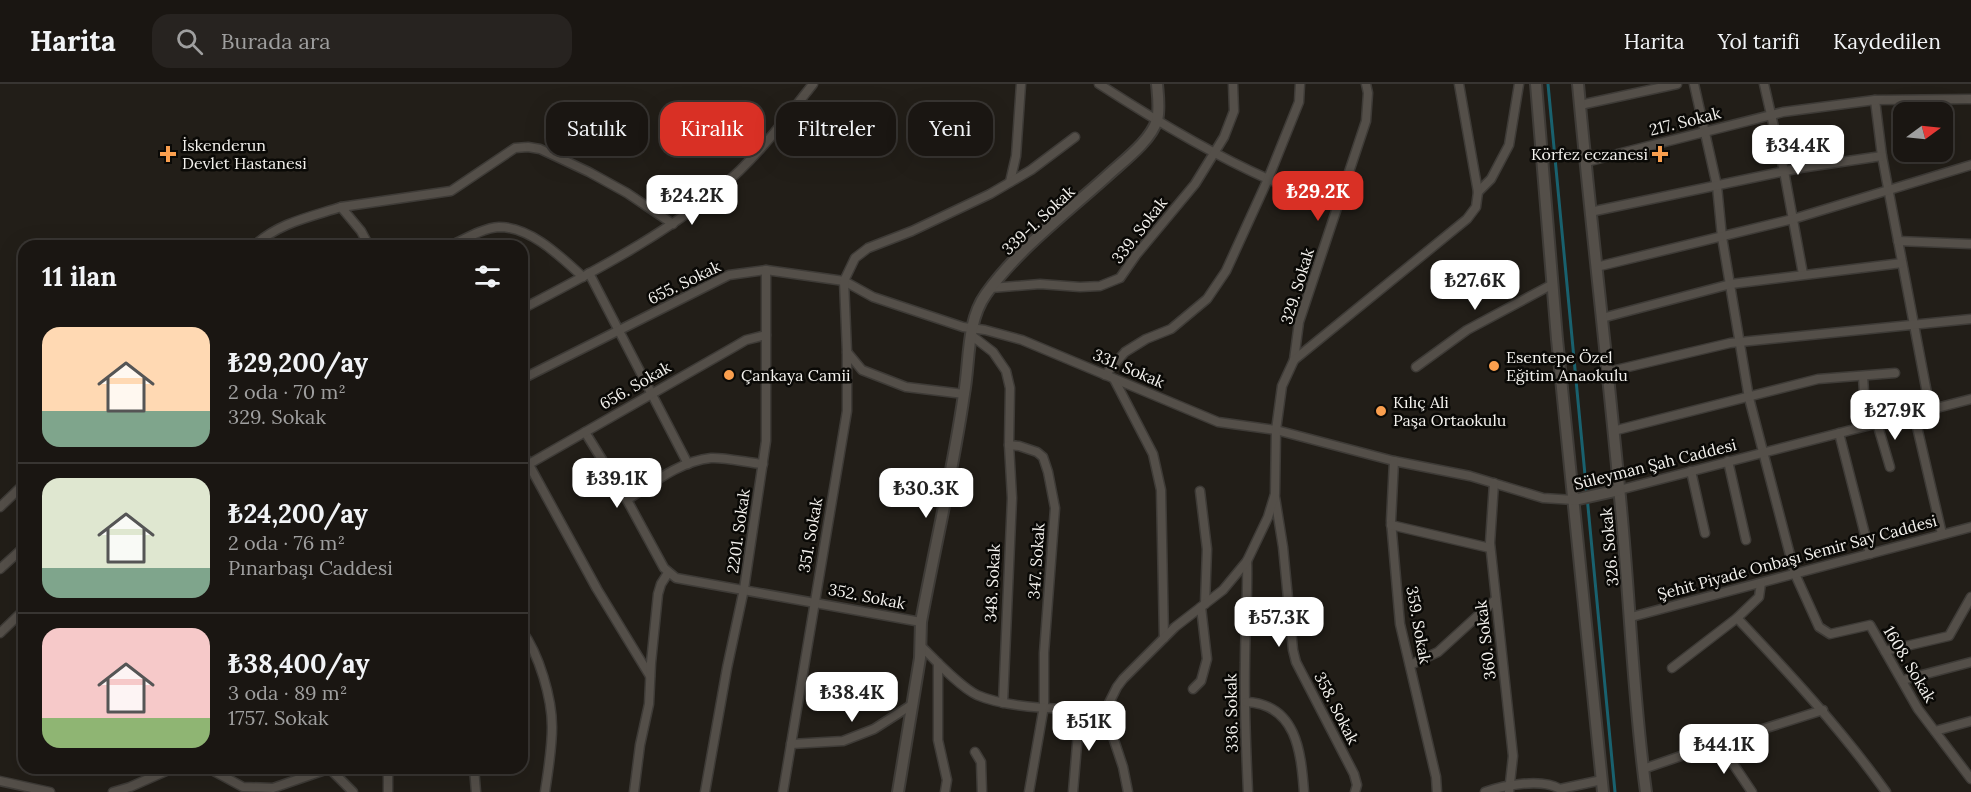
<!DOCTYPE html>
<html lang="tr">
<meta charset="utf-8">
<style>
:root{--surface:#1a1612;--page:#272320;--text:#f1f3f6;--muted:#9f9f9f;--line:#383532;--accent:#d93025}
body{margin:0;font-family:Lora,serif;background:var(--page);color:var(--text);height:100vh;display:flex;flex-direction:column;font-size:22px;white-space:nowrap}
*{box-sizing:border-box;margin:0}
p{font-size:20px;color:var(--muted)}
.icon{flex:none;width:33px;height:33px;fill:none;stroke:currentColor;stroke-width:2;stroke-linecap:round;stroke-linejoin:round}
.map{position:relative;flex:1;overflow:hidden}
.details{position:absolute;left:18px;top:156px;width:510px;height:534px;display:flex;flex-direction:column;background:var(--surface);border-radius:18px;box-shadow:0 6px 24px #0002,0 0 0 2px var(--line)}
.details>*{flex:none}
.guide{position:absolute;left:546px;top:18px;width:570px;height:54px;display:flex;gap:12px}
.needle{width:39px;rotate:75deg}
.fabs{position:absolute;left:1893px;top:18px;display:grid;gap:12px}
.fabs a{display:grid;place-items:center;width:60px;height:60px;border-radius:12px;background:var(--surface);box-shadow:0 6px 24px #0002,0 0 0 2px var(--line);font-size:30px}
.price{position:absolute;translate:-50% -51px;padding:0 14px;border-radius:12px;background:#fff;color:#222;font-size:20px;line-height:39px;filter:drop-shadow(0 2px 3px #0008)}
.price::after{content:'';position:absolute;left:50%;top:36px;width:18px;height:14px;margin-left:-9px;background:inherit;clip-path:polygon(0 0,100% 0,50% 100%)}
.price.current{background:var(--accent);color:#fff}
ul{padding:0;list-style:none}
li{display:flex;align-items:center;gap:18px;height:150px;padding:0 24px}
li+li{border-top:2px solid var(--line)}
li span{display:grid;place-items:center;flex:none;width:168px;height:120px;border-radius:18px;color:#555}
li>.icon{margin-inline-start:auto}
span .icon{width:72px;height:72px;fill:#fffc;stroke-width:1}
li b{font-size:26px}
h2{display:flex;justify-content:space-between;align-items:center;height:72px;padding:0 24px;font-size:26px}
.tag{padding:0 21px;border-radius:18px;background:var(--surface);box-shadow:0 6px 24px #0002,0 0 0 2px var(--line);font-size:21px;line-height:54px}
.tag.current{background:var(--accent);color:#fff}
header{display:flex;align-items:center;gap:36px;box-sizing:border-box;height:84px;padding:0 30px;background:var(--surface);border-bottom:2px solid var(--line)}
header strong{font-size:28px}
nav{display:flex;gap:33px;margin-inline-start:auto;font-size:21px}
.search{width:420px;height:54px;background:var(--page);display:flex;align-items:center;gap:15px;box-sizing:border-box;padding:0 21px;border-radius:18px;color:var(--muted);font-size:22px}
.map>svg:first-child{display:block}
</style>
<header>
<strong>Harita</strong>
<div class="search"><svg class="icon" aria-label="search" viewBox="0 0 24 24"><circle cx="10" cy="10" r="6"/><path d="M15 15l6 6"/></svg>Burada ara</div>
<nav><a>Harita</a><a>Yol tarifi</a><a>Kaydedilen</a></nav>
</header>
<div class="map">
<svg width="1971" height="708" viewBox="0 0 1971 708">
<rect width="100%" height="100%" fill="#221e18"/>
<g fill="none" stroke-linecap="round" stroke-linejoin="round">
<!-- stream -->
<path stroke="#19616e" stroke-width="3" d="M 1548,0 L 1615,708"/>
<!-- street casing -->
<g stroke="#3e3b37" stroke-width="11">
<g id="street">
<path d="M 1099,0 C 1153,35 1209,69 1268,95 C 1291,105 1314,113 1337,122"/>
<path d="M 1694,0 L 1717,102 L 1722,153 L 1749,314 L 1795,490 L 1819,543 L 1830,550 L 1870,541 L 1918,625 L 1971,695"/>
<path d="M 1764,0 L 1784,87 L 1803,190"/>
<path d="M 1875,16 L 1882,72 L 1930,325"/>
<path d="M 1580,21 L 1677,0"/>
<path d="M 1586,78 L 1783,28 L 1875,16 L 1971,15"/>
<path d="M 1010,98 L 1016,72 L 1021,0"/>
<path d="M 1478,108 L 1491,95 L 1509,61 L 1519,0"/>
<path d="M 1590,128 L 1800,84 L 1882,72"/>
<path d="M 1898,157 L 1971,160"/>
<path d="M 254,162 C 278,139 310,133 341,123"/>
<path d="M 369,162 L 361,147 L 341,123 L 451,107 L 515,64 L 528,63 L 540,65 L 589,88 L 627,109 L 673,140"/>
<path d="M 450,162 C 465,155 483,144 499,143 C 531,143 561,173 583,193"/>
<path d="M 1596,183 L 1793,135 L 1971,81"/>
<path d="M 589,189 L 688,380"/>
<path d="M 991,204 L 1040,200 L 1080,203 L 1100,202 L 1120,194 L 1136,171 L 1195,100 L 1224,53 L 1234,27 L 1233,0"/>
<path d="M 522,225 C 589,190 659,154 718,106 C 755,76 784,37 813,0"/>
<path d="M 1602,234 L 1731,200 L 1902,179"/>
<path d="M 971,251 L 993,268 L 1006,287 L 1010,304 L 1009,361 L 1012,414 L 1003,619"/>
<path d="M 847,268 L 862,286 L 906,303 L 964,310"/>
<path d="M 1294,276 L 1299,238 L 1366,37 L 1368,9 L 1366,0"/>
<path d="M 1416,283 L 1467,246 L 1553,200"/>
<path d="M 1607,288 L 1730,259 L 1971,235"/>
<path d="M 1105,291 L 1125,268 L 1146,255 L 1171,245 L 1207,215 L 1226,187 L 1268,95 L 1299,18 L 1300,0"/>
<path d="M 1863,292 L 1864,309 L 1872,340"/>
<path d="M 522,295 L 729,191 L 766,186 L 844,197 L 873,213 L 963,243 L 985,246 L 1022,256 L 1218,338 L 1276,346 L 1394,377 L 1470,392 L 1543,414 L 1574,416"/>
<path d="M 1114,295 L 1153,370 L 1161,406 L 1164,554"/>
<path d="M 1914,330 L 1942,450"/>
<path d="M 1877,339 L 1890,383"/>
<path d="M 1613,347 L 1818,295 L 1895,289"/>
<path d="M 585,348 L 627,416 L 664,484 L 676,494 L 921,538"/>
<path d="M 1839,349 L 1870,470"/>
<path d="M 1009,361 L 1019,362 L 1037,368 L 1043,373 L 1048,388 L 1055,424 L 1044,569 L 1044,622 L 1029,708"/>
<path d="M 522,368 L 597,505 L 650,592"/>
<path d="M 1394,377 L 1391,437 L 1400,540 L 1436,693 L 1437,708"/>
<path d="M 1728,377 L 1746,456"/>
<path d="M 522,384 L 734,263 L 746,256 L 766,251"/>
<path d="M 1691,387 L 1705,449"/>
<path d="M 1494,399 L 1490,459 L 1513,672 L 1509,708"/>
<path d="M 1619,406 L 1971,315"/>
<path d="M 1200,407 L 1207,465 L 1205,520"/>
<path d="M 1275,413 L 1283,463 L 1293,566 L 1296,578 L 1354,690 L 1357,701 L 1355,708"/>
<path d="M 627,416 C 653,399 680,377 711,374 C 724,373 749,379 763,380"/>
<path d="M 0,423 L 24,400"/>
<path d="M 1391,441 L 1490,464"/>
<path d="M 1247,477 C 1248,511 1245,545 1245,579 C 1244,622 1246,665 1248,708"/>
<path d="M 0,485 L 24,463"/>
<path d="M 1631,533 L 1971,443"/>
<path d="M 1737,534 C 1790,590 1841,645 1886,708"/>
<path d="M 522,547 C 539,570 552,614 552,643 C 552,665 548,687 545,708"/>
<path d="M 0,549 L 24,526"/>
<path d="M 921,562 C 935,576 960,603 977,611 C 1009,625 1071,626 1106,625"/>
<path d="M 1885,567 L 1949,552 L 1971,513"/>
<path d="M 938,579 L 938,656 L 947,696 L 945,708"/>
<path d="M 1410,581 L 1438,568 L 1495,516"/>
<path d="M 1672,584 L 1737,534 L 1759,513 L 1761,499"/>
<path d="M 1903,596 L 1971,578"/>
<path d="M 1193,605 L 1201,597 L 1207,575 L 1201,523"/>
<path d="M 1246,618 C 1296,620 1301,667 1304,708"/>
<path d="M 1935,647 L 1971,637"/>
<path d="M 1719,659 L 1752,708"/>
<path d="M 791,660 L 843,657 L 874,645 L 913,620"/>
<path d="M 975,668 L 981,678 L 982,708"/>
<path d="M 208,684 L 243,703 L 273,704 L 331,684"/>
<path d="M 388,684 L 388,708"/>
<path d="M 474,684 L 476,708"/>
<path d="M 330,685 L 353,708"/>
<path d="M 1643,685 L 1719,659 L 1823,626"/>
<path d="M 0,697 L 50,708"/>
<path d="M 113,708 L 130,703 L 173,684"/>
<path d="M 634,708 L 640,661 L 649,620 L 651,579 L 658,510 L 661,500 L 668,489"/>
<path d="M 705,708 L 727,584 L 744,505 L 766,357 L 766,186"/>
<path d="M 783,708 L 847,327 L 847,268 L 844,197 L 855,174 L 868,164 L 912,147 L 990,110 L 1031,86 L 1075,53"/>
<path d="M 1073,708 L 1080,625"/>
<path d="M 1128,708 L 1123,683 L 1108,638 L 1106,625 L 1117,603 L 1123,595 L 1175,543 L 1223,506 L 1247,477 L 1268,433 L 1275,410 L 1276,346 L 1282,302 L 1294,276 L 1467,135 L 1476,123 L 1478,108 L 1459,0"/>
<path d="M 1485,708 C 1504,701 1542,694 1560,705 L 1602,696"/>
</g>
</g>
<!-- secondary casing -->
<g stroke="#3e3b37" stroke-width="14">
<g id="secondary">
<path d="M 1536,0 L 1557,255 L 1603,708"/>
<path d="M 1578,0 C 1591,141 1608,282 1621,424 C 1630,518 1633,614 1646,708"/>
<path d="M 1574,416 L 1619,406"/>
<path d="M 898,708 L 920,574 L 921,538 C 935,462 953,387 964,310 C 970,278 966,238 986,210 C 1017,166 1066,129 1106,93 C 1122,78 1151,57 1157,36 C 1160,25 1158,12 1157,0"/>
</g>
</g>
<!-- street -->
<use href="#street" stroke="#544f49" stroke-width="8"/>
<!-- secondary -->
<use href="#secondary" stroke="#544f49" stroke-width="10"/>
</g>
<!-- markers -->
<g fill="#fa9f4e" stroke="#0a0906" stroke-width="2">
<path d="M165 61h6v6h6v6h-6v6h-6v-6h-6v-6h6z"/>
<path d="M1657 61h6v6h6v6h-6v6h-6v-6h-6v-6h6z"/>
<circle cx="1494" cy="282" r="6"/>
<circle cx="729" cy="291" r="6"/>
<circle cx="1381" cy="327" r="6"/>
</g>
<g text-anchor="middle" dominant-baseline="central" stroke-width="5" stroke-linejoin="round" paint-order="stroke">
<!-- street labels -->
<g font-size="16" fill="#f4f2ee" stroke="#0a0906">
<text transform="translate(1685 37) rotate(-14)">217. Sokak</text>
<text transform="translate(1038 136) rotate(-43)">339-1. Sokak</text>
<text transform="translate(1139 146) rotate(-52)">339. Sokak</text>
<text transform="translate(684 198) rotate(-26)">655. Sokak</text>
<text transform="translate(1297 202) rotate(-73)">329. Sokak</text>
<text transform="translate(1129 284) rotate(23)">331. Sokak</text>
<text transform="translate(635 301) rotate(-30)">656. Sokak</text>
<text transform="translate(1655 380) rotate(-14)">Süleyman Şah Caddesi</text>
<text transform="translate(738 447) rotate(-82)">2201. Sokak</text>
<text transform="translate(810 451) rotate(-80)">351. Sokak</text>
<text transform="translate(1609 463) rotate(-95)">326. Sokak</text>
<text transform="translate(1797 473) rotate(-15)">Şehit Piyade Onbaşı Semir Say Caddesi</text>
<text transform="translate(1036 477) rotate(-86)">347. Sokak</text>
<text transform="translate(992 499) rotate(-87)">348. Sokak</text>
<text transform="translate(867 512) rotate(11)">352. Sokak</text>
<text transform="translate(1419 541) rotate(80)">359. Sokak</text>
<text transform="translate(1485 556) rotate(-97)">360. Sokak</text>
<text transform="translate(1910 580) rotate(59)">1608. Sokak</text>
<text transform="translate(1337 624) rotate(63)">358. Sokak</text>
<text transform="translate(1231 629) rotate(-91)">336. Sokak</text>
</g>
<!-- poi labels -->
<g font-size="16" fill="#f4f2ee" stroke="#0a0906" text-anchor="start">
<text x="182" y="61">İskenderun<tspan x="182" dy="18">Devlet Hastanesi</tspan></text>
<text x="1648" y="70" text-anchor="end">Körfez eczanesi</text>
<text x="1506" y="273">Esentepe Özel<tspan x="1506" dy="18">Eğitim Anaokulu</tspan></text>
<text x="741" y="291">Çankaya Camii</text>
<text x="1393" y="318">Kılıç Ali<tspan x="1393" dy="18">Paşa Ortaokulu</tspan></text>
</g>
</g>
</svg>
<div class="fabs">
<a><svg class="needle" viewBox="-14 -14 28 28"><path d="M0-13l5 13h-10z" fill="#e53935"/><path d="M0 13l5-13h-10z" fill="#9f9f9f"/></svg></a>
</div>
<b class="price" style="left:1798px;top:92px">₺34.4K</b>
<b class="price current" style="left:1318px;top:138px">₺29.2K</b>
<b class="price" style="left:692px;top:142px">₺24.2K</b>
<b class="price" style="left:1475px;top:227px">₺27.6K</b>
<b class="price" style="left:1895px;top:357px">₺27.9K</b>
<b class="price" style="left:617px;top:425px">₺39.1K</b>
<b class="price" style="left:926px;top:435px">₺30.3K</b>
<b class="price" style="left:1279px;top:564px">₺57.3K</b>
<b class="price" style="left:852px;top:639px">₺38.4K</b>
<b class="price" style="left:1089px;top:668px">₺51K</b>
<b class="price" style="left:1724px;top:691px">₺44.1K</b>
<div class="guide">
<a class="tag">Satılık</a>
<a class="tag current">Kiralık</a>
<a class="tag">Filtreler</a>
<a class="tag">Yeni</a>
</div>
<section class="details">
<h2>11 ilan<svg class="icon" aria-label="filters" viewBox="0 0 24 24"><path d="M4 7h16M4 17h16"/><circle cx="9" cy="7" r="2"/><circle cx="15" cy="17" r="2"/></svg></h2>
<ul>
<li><span style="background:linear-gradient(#ffd9b3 70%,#7fa58c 0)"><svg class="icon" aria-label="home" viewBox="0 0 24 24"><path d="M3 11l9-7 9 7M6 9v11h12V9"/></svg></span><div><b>₺29,200/ay</b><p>2 oda · 70 m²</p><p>329. Sokak</p></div></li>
<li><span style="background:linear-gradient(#dfe7d0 75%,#7fa58c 0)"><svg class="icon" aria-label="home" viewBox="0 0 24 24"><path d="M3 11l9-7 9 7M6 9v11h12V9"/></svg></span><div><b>₺24,200/ay</b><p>2 oda · 76 m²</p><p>Pınarbaşı Caddesi</p></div></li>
<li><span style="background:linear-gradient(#f6c9c9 75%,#8fb573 0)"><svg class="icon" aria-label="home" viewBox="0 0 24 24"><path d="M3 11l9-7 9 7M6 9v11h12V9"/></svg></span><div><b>₺38,400/ay</b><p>3 oda · 89 m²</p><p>1757. Sokak</p></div></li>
</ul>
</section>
</div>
